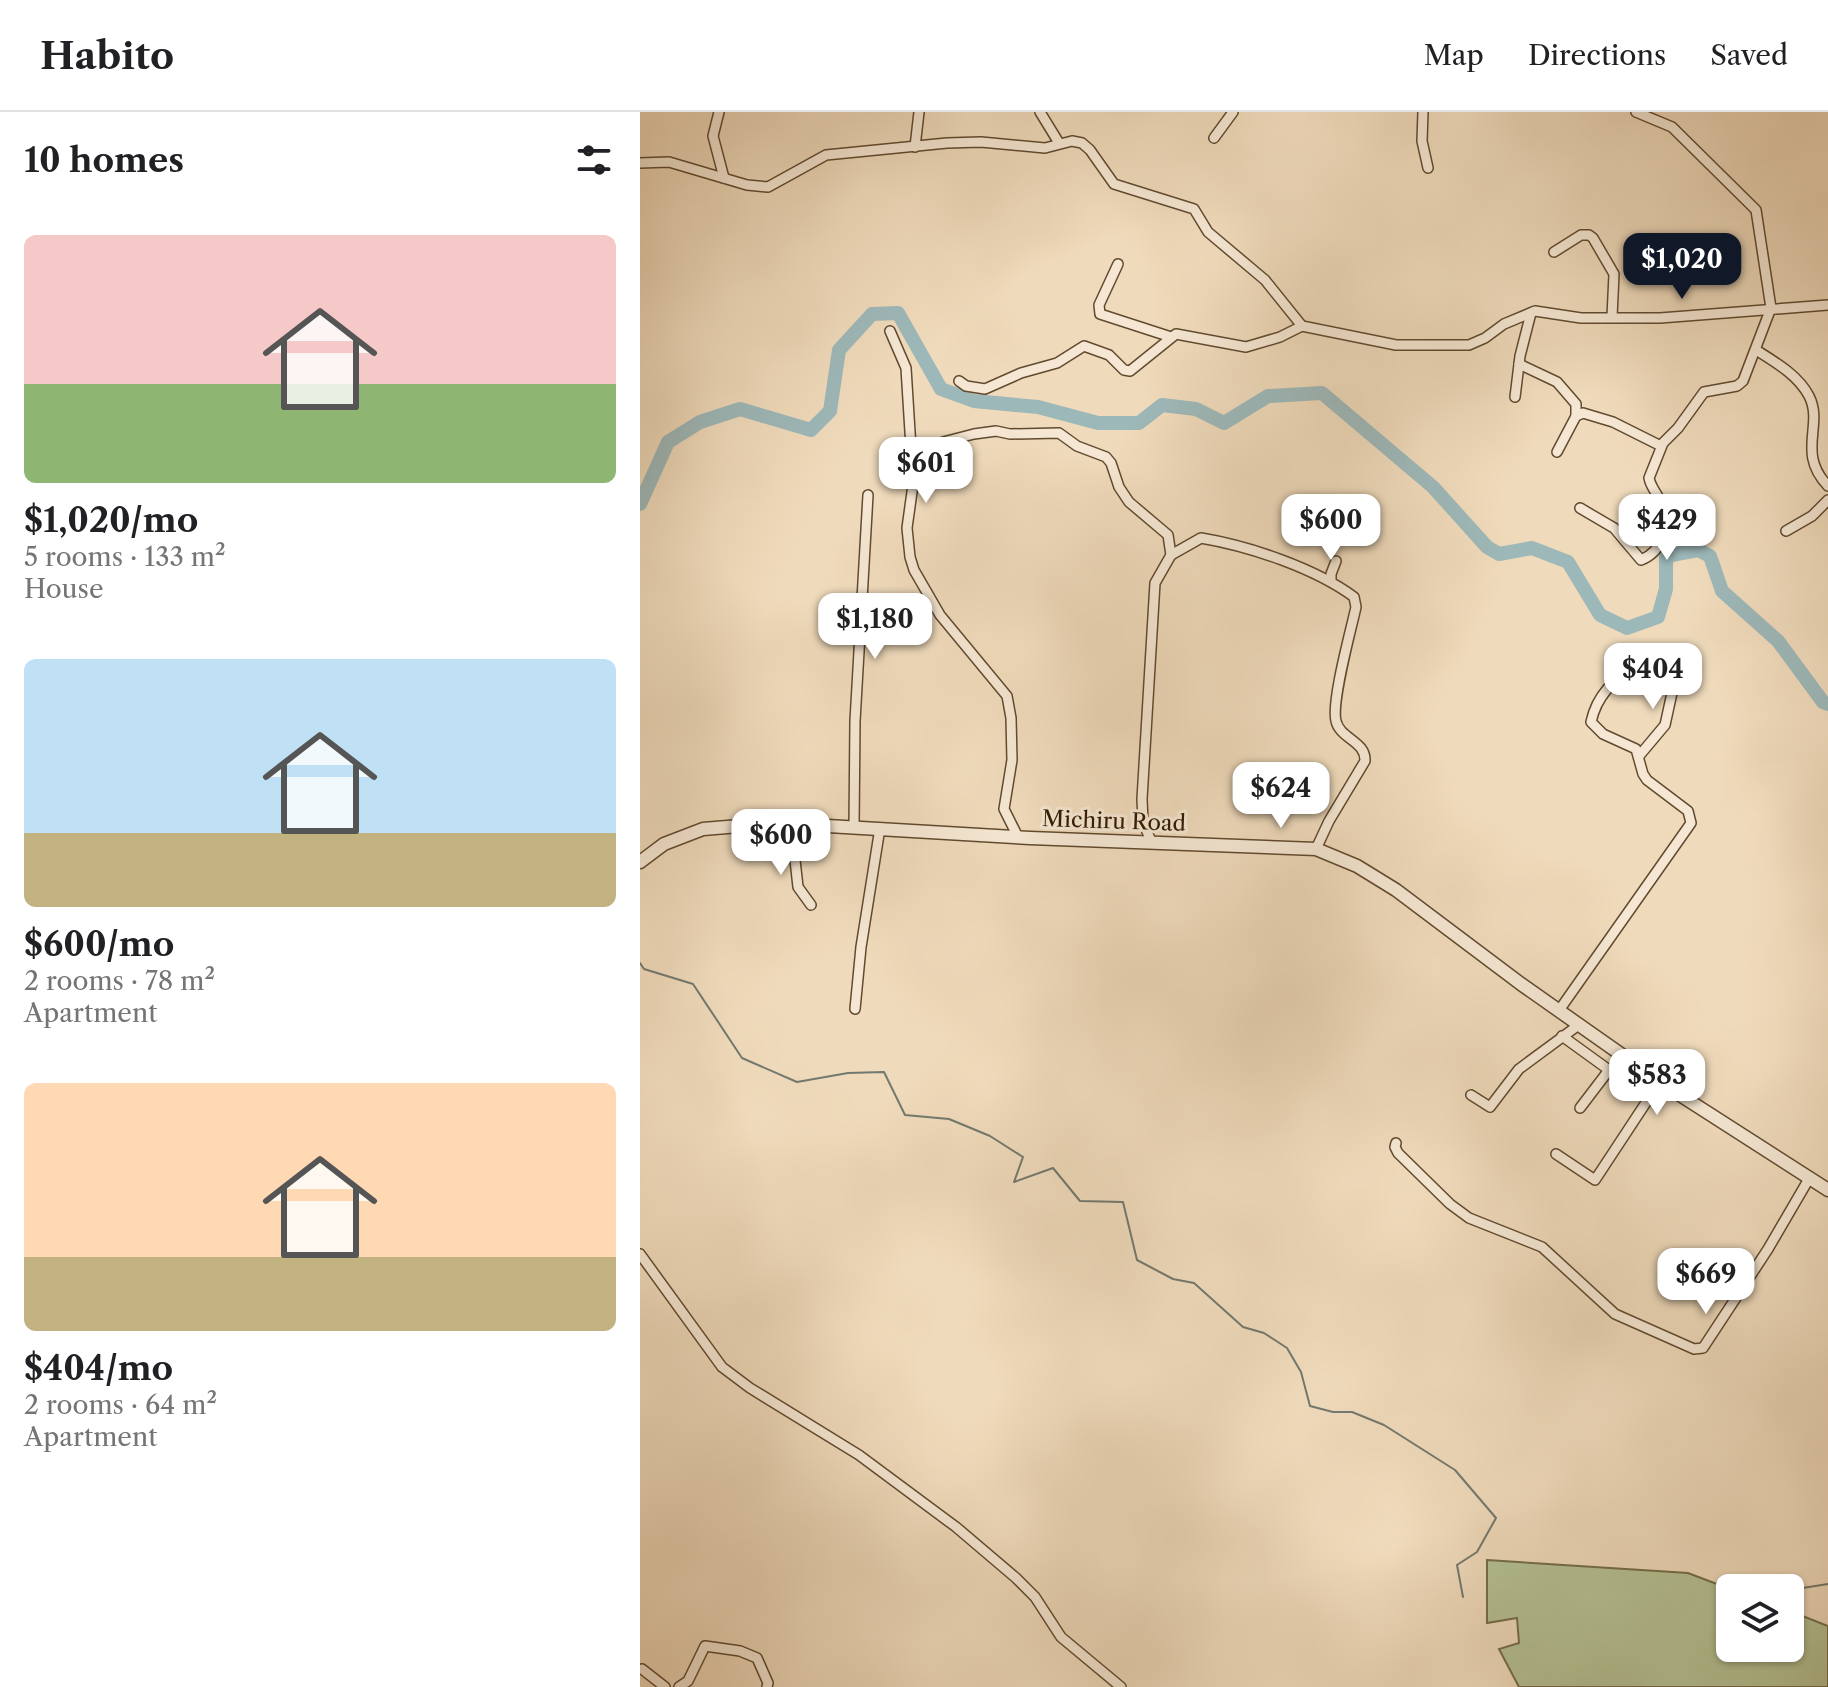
<!DOCTYPE html>
<meta charset="utf-8">
<style>
:root{--surface:#fff;--page:#f2f2f2;--text:#202124;--muted:#757577;--line:#e0e0e0;--accent:#111827}
body{margin:0;font-family:"Libre Caslon Text",serif;background:var(--page);color:var(--text);height:100vh;display:flex;flex-direction:column;font-size:30px;white-space:nowrap}
*{box-sizing:border-box;margin:0}
p{font-size:26px;color:var(--muted)}
.icon{flex:none;width:44px;height:44px;fill:none;stroke:currentColor;stroke-width:2;stroke-linecap:round;stroke-linejoin:round}
.map{position:relative;flex:1;overflow:hidden}
.details{display:flex;flex-direction:column;background:var(--surface);width:640px}
.details>*{flex:none}
.fabs{position:absolute;left:1076px;top:1462px;display:grid;gap:16px}
.fabs a{display:grid;place-items:center;width:88px;height:88px;border-radius:12px;background:var(--surface);box-shadow:0 2px 6px #0004;font-size:40px}
.price{position:absolute;translate:-50% -68px;padding:0 18px;border-radius:16px;background:#fff;color:#222;font-size:26px;line-height:52px;filter:drop-shadow(0 2px 4px #0008)}
.price::after{content:'';position:absolute;left:50%;top:48px;width:24px;height:18px;margin-left:-12px;background:inherit;clip-path:polygon(0 0,100% 0,50% 100%)}
.price.active{background:var(--accent);color:#fff}
ul{padding:0;list-style:none}
li{display:grid;align-content:center;gap:16px;height:424px;padding:0 24px}
li span{display:grid;place-items:center;height:248px;border-radius:12px;color:#555}
li>.icon{margin-inline-start:auto}
span .icon{width:144px;height:144px;fill:#fffc;stroke-width:1}
li b{font-size:34px}
h2{display:flex;justify-content:space-between;align-items:center;height:96px;padding:0 24px;font-size:34px}
header{display:flex;align-items:center;gap:48px;box-sizing:border-box;height:112px;padding:0 40px;background:var(--surface);border-bottom:2px solid var(--line)}
header strong{font-size:38px}
nav{display:flex;gap:44px;margin-inline-start:auto;font-size:28px}
main{display:flex;flex:1;min-height:0}
.map>svg:first-child{display:block}
</style>
<header>
<strong>Habito</strong>
<nav><a>Map</a><a>Directions</a><a>Saved</a></nav>
</header>
<main>
<section class="details">
<h2>10 homes<svg class="icon" aria-label="filters" viewBox="0 0 24 24"><path d="M4 7h16M4 17h16"/><circle cx="9" cy="7" r="2"/><circle cx="15" cy="17" r="2"/></svg></h2>
<ul>
<li><span style="background:linear-gradient(#f6c9c9 60%,#8fb573 0)"><svg class="icon" aria-label="home" viewBox="0 0 24 24"><path d="M3 11l9-7 9 7M6 9v11h12V9"/></svg></span><div><b>$1,020/mo</b><p>5 rooms · 133 m²</p><p>House</p></div></li>
<li><span style="background:linear-gradient(#bfe0f5 70%,#c2b280 0)"><svg class="icon" aria-label="home" viewBox="0 0 24 24"><path d="M3 11l9-7 9 7M6 9v11h12V9"/></svg></span><div><b>$600/mo</b><p>2 rooms · 78 m²</p><p>Apartment</p></div></li>
<li><span style="background:linear-gradient(#ffd9b3 70%,#c2b280 0)"><svg class="icon" aria-label="home" viewBox="0 0 24 24"><path d="M3 11l9-7 9 7M6 9v11h12V9"/></svg></span><div><b>$404/mo</b><p>2 rooms · 64 m²</p><p>Apartment</p></div></li>
</ul>
</section>
<div class="map">
<svg width="1188" height="1575" viewBox="0 0 1188 1575">
<rect width="100%" height="100%" fill="#efdabb"/>
<filter id="stains"><feTurbulence type="fractalNoise" baseFrequency=".0025" numOctaves="4"/><feColorMatrix values="0 0 0 0 .2 0 0 0 0 .09 0 0 0 0 .02 0 0 0 .5 -.17"/></filter>
<radialGradient id="worn" r=".72"><stop offset=".6" stop-color="#630" stop-opacity="0"/><stop offset="1" stop-color="#630" stop-opacity=".3"/></radialGradient>
<!-- green -->
<path fill="#b4c194" stroke="#736e4a" stroke-width="2" d="M 847,1448 L 1048,1461 L 1090,1477 L 1090,1536 L 1150,1536 L 1150,1499 L 1188,1514 L 1188,1575 L 879,1575 L 859,1537 L 879,1531 L 877,1506 L 847,1511 Z"/>
<g fill="none" stroke-linecap="round" stroke-linejoin="round">
<!-- stream -->
<g stroke="#72796f" stroke-width="2">
<path d="M 0,851 L 4,857 L 53,872 L 102,946 L 157,970 L 208,961 L 244,960 L 265,1003 L 309,1007 L 350,1024 L 383,1045 L 374,1070 L 413,1056 L 440,1089 L 483,1090 L 497,1148 L 533,1167 L 554,1171 L 603,1215 L 624,1221 L 647,1236 L 661,1260 L 670,1294 L 693,1300 L 712,1300 L 744,1313 L 815,1358 L 856,1406 L 837,1440 L 817,1453 L 823,1485"/>
<path d="M 1150,1478 L 1188,1472"/>
</g>
<!-- river -->
<path stroke="#9db8b9" stroke-width="14" d="M 0,392 L 28,330 L 60,310 L 100,297 L 171,318 L 190,299 L 199,238 L 232,202 L 258,201 L 301,277 L 334,289 L 398,295 L 458,311 L 499,311 L 522,293 L 556,297 L 584,311 L 628,284 L 682,281 L 793,375 L 847,435 L 859,442 L 892,436 L 928,450 L 960,503 L 987,516 L 1018,505 L 1026,477 L 1026,444 L 1058,438 L 1070,444 L 1082,479 L 1138,529 L 1183,590 L 1188,592"/>
<!-- minor casing -->
<g stroke="#614a2f" stroke-width="12">
<g id="minor">
<path d="M 79,0 L 73,24 L 84,66"/>
<path d="M 400,0 L 419,31"/>
<path d="M 783,0 L 782,29 L 788,56"/>
<path d="M 574,26 L 593,0"/>
<path d="M 275,35 L 279,0"/>
<path d="M 0,51 L 29,50 L 107,73 L 128,75 L 186,43 L 307,31 L 341,30 L 405,36 L 432,29 L 442,31 L 450,38 L 474,72 L 554,97 L 568,120 L 625,168 L 662,214 L 756,233 L 829,233 L 845,226 L 864,212 L 895,199 L 941,206 L 1020,206 L 1188,193"/>
<path d="M 914,140 L 941,123 L 949,123 L 953,126 L 974,162 L 972,205"/>
<path d="M 478,152 L 459,193 L 460,202 L 531,225"/>
<path d="M 250,219 L 266,256 L 271,336 L 276,351 L 267,416 L 270,445 L 274,458 L 300,503 L 367,584 L 371,606 L 372,648 L 364,697 L 378,725"/>
<path d="M 1116,238 C 1135,250 1158,263 1169,284 C 1184,313 1156,341 1188,374"/>
<path d="M 879,252 L 917,270 L 936,292 L 936,304"/>
<path d="M 319,269 L 326,274 L 345,277 L 381,261 L 417,251 L 444,234 L 469,243 L 484,258 L 490,259 L 536,222 L 606,235 L 640,225 L 662,214"/>
<path d="M 875,285 L 880,244 L 891,201"/>
<path d="M 917,340 L 936,304 L 943,301 L 973,310 L 1021,334"/>
<path d="M 276,351 L 303,330 L 334,322 L 356,319 L 370,322 L 419,321 L 437,334 L 466,345 L 471,351 L 479,375 L 489,390 L 528,423 L 531,443 L 515,471 L 502,687 L 503,710 L 511,729"/>
<path d="M 940,396 L 974,416 L 1001,448 C 1023,439 1028,417 1022,394 C 1020,384 1011,377 1009,366 L 1023,331 L 1038,316 L 1064,280 L 1097,274 L 1103,269 L 1131,196 L 1116,98 L 1032,15 L 996,0"/>
<path d="M 1146,419 L 1172,404 L 1188,388"/>
<path d="M 531,443 L 561,426 C 609,434 675,456 714,485 L 716,495 C 711,518 691,590 696,609 C 700,627 726,629 725,649 L 689,709 L 676,737"/>
<path d="M 691,468 L 691,462 L 696,449"/>
<path d="M 151,712 L 158,775 L 171,793"/>
<path d="M 214,715 L 215,609 L 228,383"/>
<path d="M 215,897 L 221,835 L 240,716"/>
<path d="M 920,897 L 1051,711 L 1048,699 L 1007,668 L 1003,662 L 996,637 L 963,622 L 951,610 C 956,587 973,563 997,560 C 1010,558 1024,561 1037,558 L 1025,613 L 999,644"/>
<path d="M 922,924 L 969,958"/>
<path d="M 831,983 L 850,995 L 879,957 L 940,912"/>
<path d="M 756,1031 L 755,1035 L 758,1041 L 810,1092 L 829,1106 L 902,1135 L 975,1202 L 1054,1237 L 1063,1236 L 1128,1137 L 1170,1065"/>
<path d="M 916,1042 L 955,1068 L 1009,986 L 969,958 L 940,996"/>
<path d="M 0,1142 L 82,1255 L 110,1276 L 219,1343 L 316,1415 L 376,1466 L 395,1485 L 421,1525 L 481,1575"/>
<path d="M 2,1557 L 25,1575"/>
<path d="M 39,1575 L 48,1569 L 65,1534 L 100,1539 L 117,1546 L 128,1571 L 127,1575"/>
</g>
</g>
<!-- tertiary casing -->
<g stroke="#614a2f" stroke-width="15">
<path id="tertiary" d="M 0,750 L 24,732 L 63,717 L 137,711 L 390,726 L 676,737 L 717,754 L 756,778 L 881,872 L 1026,974 L 1188,1078"/>
</g>
<!-- minor -->
<use href="#minor" stroke="#f5e7d3" stroke-width="9"/>
<!-- tertiary -->
<use href="#tertiary" stroke="#f5e7d3" stroke-width="12"/>
</g>
<g text-anchor="middle" dominant-baseline="central" stroke-width="6" stroke-linejoin="round" paint-order="stroke">
<!-- street labels -->
<g font-size="22" fill="#321a00" stroke="#f5e7d3">
<text transform="translate(474 709) rotate(2)">Michiru Road</text>
</g>
</g>
<rect width="100%" height="100%" filter="url(#stains)"/>
<rect width="100%" height="100%" fill="url(#worn)"/>
</svg>
<div class="fabs">
<a><svg class="icon" aria-label="layers" viewBox="0 0 24 24"><path d="M12 4l9 5-9 5-9-5zM3 14l9 5 9-5"/></svg></a>
</div>
<b class="price active" style="left:1042px;top:189px">$1,020</b>
<b class="price" style="left:286px;top:393px">$601</b>
<b class="price" style="left:691px;top:450px">$600</b>
<b class="price" style="left:1027px;top:450px">$429</b>
<b class="price" style="left:235px;top:549px">$1,180</b>
<b class="price" style="left:1013px;top:599px">$404</b>
<b class="price" style="left:641px;top:718px">$624</b>
<b class="price" style="left:141px;top:765px">$600</b>
<b class="price" style="left:1017px;top:1005px">$583</b>
<b class="price" style="left:1066px;top:1204px">$669</b>
</div>
</main>
